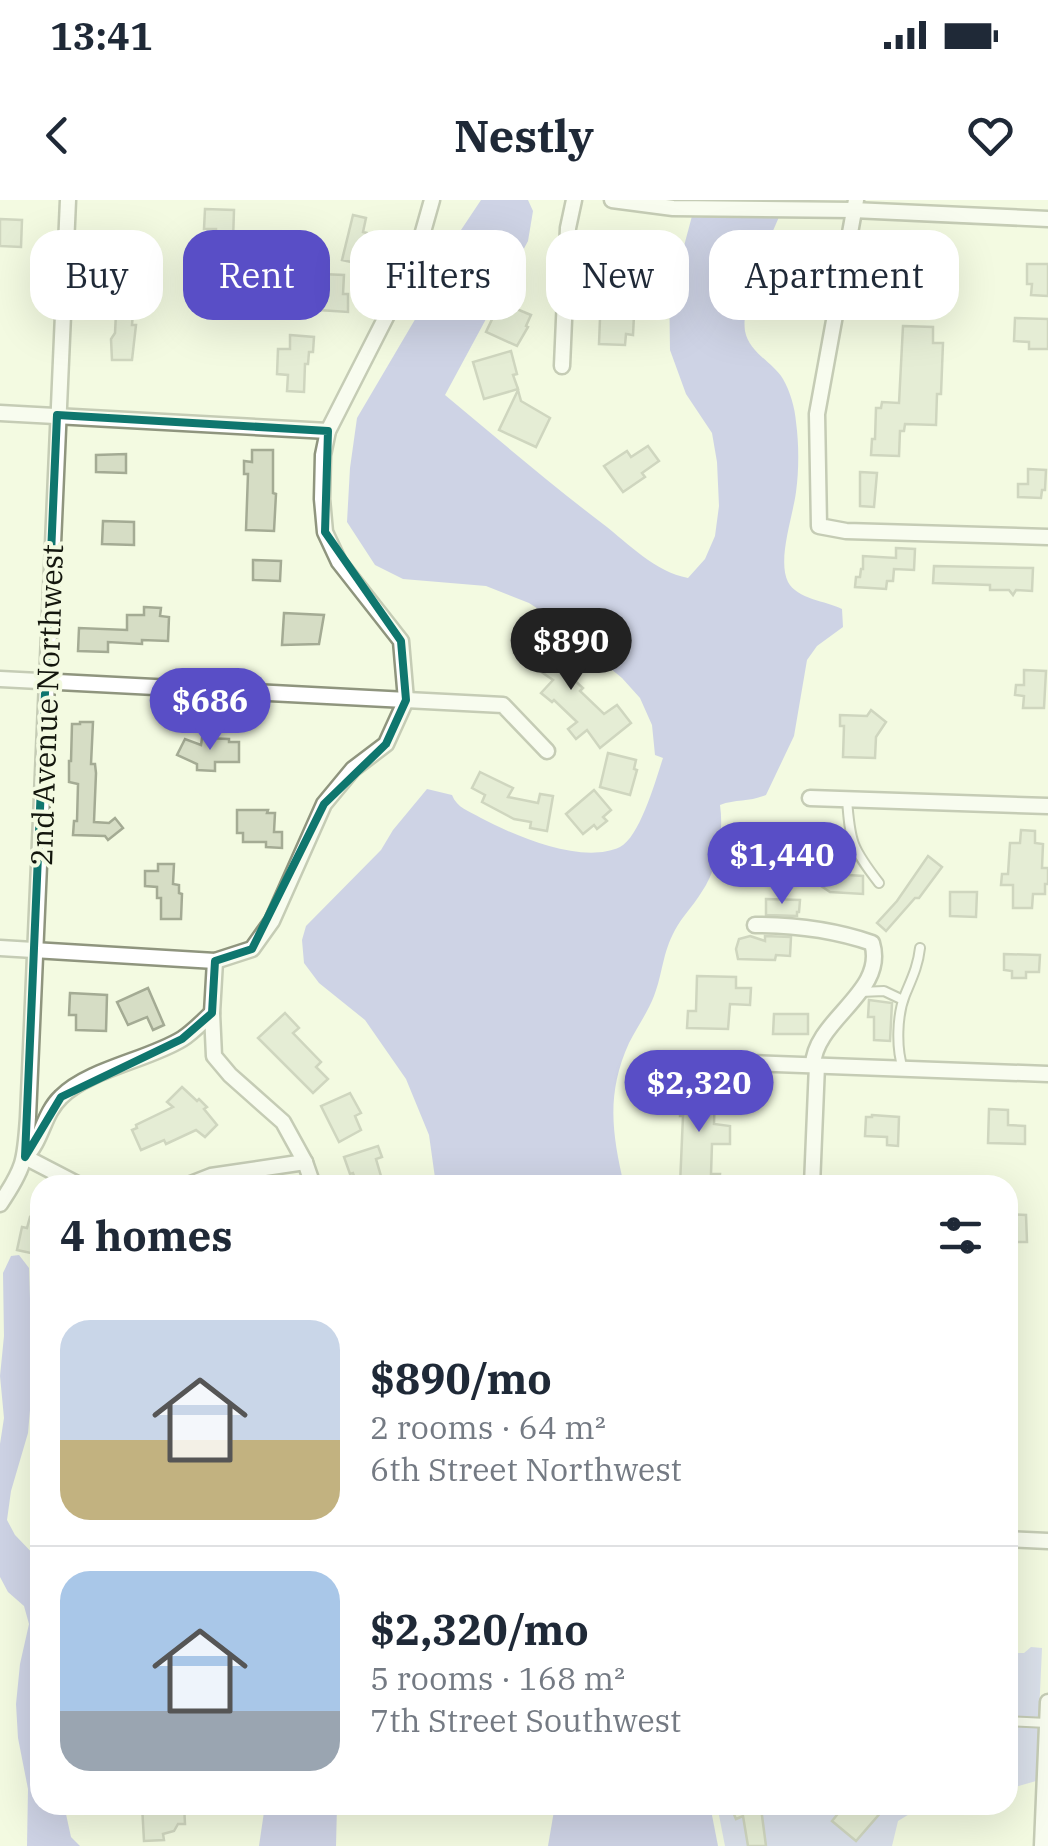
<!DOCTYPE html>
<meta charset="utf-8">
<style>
:root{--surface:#fff;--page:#f6f6f7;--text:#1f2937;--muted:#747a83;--line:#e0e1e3;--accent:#594ec6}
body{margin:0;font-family:"IBM Plex Serif",serif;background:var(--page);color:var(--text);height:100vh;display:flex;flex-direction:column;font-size:38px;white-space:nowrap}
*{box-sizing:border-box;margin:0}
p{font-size:32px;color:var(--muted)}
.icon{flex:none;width:55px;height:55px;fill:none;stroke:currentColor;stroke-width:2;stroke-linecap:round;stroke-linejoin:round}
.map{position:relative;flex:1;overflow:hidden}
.details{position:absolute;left:30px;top:975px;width:988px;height:640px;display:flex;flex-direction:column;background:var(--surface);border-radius:30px;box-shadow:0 10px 40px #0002}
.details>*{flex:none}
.banner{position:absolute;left:30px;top:30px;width:990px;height:90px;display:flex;gap:20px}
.price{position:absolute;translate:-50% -85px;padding:0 22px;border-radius:35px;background:var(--accent);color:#fff;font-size:32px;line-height:65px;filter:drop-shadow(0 2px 5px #0008)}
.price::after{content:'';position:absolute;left:50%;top:60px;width:30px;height:22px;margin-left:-15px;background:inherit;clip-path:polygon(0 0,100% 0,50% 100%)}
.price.current{background:#222;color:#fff}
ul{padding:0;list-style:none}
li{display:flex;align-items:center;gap:30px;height:250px;padding:0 30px}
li+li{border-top:2px solid var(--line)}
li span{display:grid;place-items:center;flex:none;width:280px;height:200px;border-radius:30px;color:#555}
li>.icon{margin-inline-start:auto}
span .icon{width:120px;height:120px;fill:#fffc;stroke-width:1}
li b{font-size:42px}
h2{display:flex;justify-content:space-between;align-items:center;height:120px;padding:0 30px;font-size:42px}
.tag{padding:0 35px;border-radius:30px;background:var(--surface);box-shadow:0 10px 40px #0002;font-size:35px;line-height:90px}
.tag.current{background:var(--accent);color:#fff}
.status{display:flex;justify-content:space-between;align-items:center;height:70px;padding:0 50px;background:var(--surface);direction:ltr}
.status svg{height:28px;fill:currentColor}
header{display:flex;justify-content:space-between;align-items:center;height:130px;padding:0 30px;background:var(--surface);font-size:45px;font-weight:700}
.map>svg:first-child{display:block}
</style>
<div class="status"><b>13:41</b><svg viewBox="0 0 49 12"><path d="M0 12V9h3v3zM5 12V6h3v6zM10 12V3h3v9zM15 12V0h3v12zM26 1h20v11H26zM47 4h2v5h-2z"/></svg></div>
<header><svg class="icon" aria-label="back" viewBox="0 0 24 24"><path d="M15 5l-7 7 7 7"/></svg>Nestly<svg class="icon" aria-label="heart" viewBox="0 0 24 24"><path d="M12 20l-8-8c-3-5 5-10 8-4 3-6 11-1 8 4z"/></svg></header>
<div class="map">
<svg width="1048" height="1646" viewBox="0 0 1048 1646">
<rect width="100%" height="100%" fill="#f3fae1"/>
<!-- green -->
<g fill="#bdc1f4">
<path d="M 1031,1447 L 1042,1448 L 1036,1581 L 1008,1589 L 1008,1453 L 1024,1453 Z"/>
<path d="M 717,1605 L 784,1605 L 792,1610 L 807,1605 L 942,1605 L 911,1613 L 898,1621 L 892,1646 L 725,1646 Z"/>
</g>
<!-- water -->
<g fill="#a2a5e8">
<path d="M 481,0 L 528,0 L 533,11 L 528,41 L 445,195 C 498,239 549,283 603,324 C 629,344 655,372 688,378 L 705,359 L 715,336 L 719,306 L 717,262 L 712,233 L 686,194 L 670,150 L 669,77 L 684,46 L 692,16 L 701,0 L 786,0 C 773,34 740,96 745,131 C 749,153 773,162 783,179 C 790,191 795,208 796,222 C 799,244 799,270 796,292 C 793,316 777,360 788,382 C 797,399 826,401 842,409 L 843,427 L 817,446 L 807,460 L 794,536 L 766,595 C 750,602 736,599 720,605 C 724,633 718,669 701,693 C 693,706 682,717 675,730 C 662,754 663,773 654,796 C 648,812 637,827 629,843 C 606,894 612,933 624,985 L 436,985 L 429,935 L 406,879 L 365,820 L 319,783 L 304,763 L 302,740 L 306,726 L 381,650 L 393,630 L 427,589 L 452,595 C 457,608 469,611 481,618 C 515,636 582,665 620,647 C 640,637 656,579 663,558 L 655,555 L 652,525 L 640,498 L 622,478 L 605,464 L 586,440 L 529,403 L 486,386 L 403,379 L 375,365 L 347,322 L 350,268 L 357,218 L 430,94 L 443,71 L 449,48 Z"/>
<path d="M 19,1055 L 29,1068 L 30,1098 L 38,1140 L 37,1174 L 31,1199 L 28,1233 L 11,1291 L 7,1320 L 15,1335 L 40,1361 L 40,1605 L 64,1605 L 71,1637 L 80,1646 L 27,1646 L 28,1589 L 18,1538 L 16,1504 L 20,1464 L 29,1424 L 24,1406 L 8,1392 L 0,1377 L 0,1244 L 4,1218 L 0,1176 L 4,1136 L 3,1073 L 11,1056 Z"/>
<path d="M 265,1605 L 337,1605 L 336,1646 L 259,1646 Z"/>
<path d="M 555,1605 L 710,1605 L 718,1646 L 548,1646 Z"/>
</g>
<!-- building -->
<g fill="#d6ddc5" stroke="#a4ab94" stroke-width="2.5">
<path d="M 205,9 L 234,10 L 233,41 L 216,41 L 216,29 L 204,29 Z"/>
<path d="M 353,15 L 366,18 L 363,32 L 367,33 L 366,39 L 370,40 L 368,50 L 360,48 L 356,63 L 342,60 Z"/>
<path d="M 0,19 L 22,20 L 21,47 L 0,46 Z"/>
<path d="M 890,48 L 941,50 L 940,71 L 951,71 L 950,84 L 943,84 L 942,94 L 917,93 L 918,67 L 890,66 Z"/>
<path d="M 595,52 L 634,53 L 632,93 L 627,93 L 626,114 L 634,115 L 633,135 L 626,134 L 625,145 L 599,144 L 602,69 L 594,68 Z"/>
<path d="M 1027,64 L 1048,64 L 1048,96 L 1031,95 L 1032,84 L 1027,84 Z"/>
<path d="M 321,74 L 344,75 L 343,94 L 348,94 L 348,112 L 319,110 L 320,98 L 314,98 L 315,82 L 320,83 Z"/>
<path d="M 507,105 L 531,115 L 526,126 L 528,127 L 517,146 L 486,132 L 495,113 L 502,116 Z"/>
<path d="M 116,113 L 133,113 L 132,125 L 136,125 L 132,160 L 112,160 L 111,139 L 115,133 Z"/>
<path d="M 1015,118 L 1048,119 L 1048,149 L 1029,149 L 1029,142 L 1014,141 Z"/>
<path d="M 903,126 L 933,127 L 933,143 L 943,143 L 941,194 L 937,194 L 936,225 L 905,224 L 904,231 L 900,231 L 899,256 L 871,255 L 872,239 L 875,239 L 876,208 L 881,208 L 882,202 L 899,203 Z"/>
<path d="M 290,135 L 314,137 L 313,152 L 309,152 L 308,164 L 305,164 L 304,192 L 287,191 L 288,175 L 277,174 L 278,149 L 290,149 Z"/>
<path d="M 511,151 L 517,174 L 513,175 L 518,189 L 484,199 L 473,162 Z"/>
<path d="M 518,190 L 521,201 L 550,218 L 536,247 L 499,230 Z"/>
<path d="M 648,246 L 659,261 L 642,273 L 645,277 L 623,292 L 604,266 L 627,251 L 631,257 Z"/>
<path d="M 252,250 L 273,250 L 273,293 L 276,294 L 274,331 L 246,330 L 248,274 L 244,274 L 244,261 L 252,262 Z"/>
<path d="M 126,254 L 126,273 L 96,272 L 96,255 Z"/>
<path d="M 1028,269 L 1046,270 L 1045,290 L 1042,290 L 1041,298 L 1018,297 L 1018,284 L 1028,284 Z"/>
<path d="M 860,272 L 877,273 L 874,307 L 860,306 Z"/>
<path d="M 103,321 L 134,322 L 134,345 L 102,344 Z"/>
<path d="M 896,348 L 915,349 L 914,370 L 894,369 L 893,381 L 887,381 L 886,389 L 855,387 L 856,377 L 860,377 L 861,369 L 863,369 L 863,356 L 896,358 Z"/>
<path d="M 253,360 L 281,361 L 280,381 L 253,380 Z"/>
<path d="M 934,366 L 1033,368 L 1032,391 L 1016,390 L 1013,395 L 1009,390 L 990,390 L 990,385 L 933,383 Z"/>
<path d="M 144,407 L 161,408 L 160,416 L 169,417 L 168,441 L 142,440 L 142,444 L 108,442 L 108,452 L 78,451 L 79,428 L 127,430 L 127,415 L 144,415 Z"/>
<path d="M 284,413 L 324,415 L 319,444 L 282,445 Z"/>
<path d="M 531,429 L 559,450 L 552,460 L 583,488 L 580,491 L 604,514 L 617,505 L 631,523 L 600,548 L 587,530 L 576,539 L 568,529 L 577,522 L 554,500 L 552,502 L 541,493 L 553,480 L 514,453 Z"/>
<path d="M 1024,470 L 1046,471 L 1044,508 L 1023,508 L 1024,496 L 1015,495 L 1016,485 L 1024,485 Z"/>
<path d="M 871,510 L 886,522 L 876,537 L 875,558 L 843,557 L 844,526 L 840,526 L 840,515 L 867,516 Z"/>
<path d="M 80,522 L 93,522 L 91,564 L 95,564 L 96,573 L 94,622 L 109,623 L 115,618 L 123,628 L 108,640 L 105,636 L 73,635 L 74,621 L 77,621 L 78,584 L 69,582 L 69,561 L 71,561 L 72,524 L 80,524 Z"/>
<path d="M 202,538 L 229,539 L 229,542 L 239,542 L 239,562 L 215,562 L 215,571 L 197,570 L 197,564 L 177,555 L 185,539 L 201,545 Z"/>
<path d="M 608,553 L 636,560 L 634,569 L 637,570 L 630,595 L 600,587 Z"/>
<path d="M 480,572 L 513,588 L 508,597 L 538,603 L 540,594 L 553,596 L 547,631 L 530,628 L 531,622 L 514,619 L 482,602 L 485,595 L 472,588 Z"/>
<path d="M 594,590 L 611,610 L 603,617 L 607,621 L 597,629 L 594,625 L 583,634 L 566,614 Z"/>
<path d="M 237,610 L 268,610 L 267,613 L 275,613 L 274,632 L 282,632 L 282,648 L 266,647 L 266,642 L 243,642 L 243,633 L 237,633 Z"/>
<path d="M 1021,630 L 1035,631 L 1035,643 L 1043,644 L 1042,668 L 1048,668 L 1048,684 L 1045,684 L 1045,694 L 1033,694 L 1032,708 L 1013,708 L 1013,685 L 1001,685 L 1002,674 L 1008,674 L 1010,643 L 1020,643 Z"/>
<path d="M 822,631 L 842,645 L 830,663 L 848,675 L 863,676 L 863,694 L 830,692 L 799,671 L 804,659 L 801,656 L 808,645 L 811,647 Z"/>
<path d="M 928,656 L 942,667 L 919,698 L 915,698 L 886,731 L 877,723 L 897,701 Z"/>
<path d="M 158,664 L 174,664 L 173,684 L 179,685 L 179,693 L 182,694 L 181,719 L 161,719 L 161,698 L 157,698 L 157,687 L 145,686 L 145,671 L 158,671 Z"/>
<path d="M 950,692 L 977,692 L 976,717 L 950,716 Z"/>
<path d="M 766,699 L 800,700 L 799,712 L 797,712 L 797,716 L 766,715 Z"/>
<path d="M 750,736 L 765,741 L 765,736 L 791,737 L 790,756 L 776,755 L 775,760 L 738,759 L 736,749 L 739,739 Z"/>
<path d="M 1004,754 L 1040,755 L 1039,772 L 1026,772 L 1026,778 L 1012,778 L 1012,771 L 1004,770 Z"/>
<path d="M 697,776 L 736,777 L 736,788 L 751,788 L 750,805 L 730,804 L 728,829 L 687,828 L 688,811 L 696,811 Z"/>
<path d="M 148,788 L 164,825 L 153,830 L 147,817 L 128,825 L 117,802 Z"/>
<path d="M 70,793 L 107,795 L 106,831 L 76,830 L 76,815 L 69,815 Z"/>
<path d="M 869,800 L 892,803 L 890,841 L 874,840 L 874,817 L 868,817 Z"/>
<path d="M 285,813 L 299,828 L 293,833 L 321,862 L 316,867 L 328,879 L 313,893 L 258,838 Z"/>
<path d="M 774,814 L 808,814 L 808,834 L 773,834 Z"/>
<path d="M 182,887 L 197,901 L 199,899 L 207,907 L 204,909 L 217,925 L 205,937 L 196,930 L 166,944 L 164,940 L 141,950 L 132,930 L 137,928 L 136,925 L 173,907 L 167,902 Z"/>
<path d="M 692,887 L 715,887 L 714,924 L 730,926 L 730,944 L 712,944 L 711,974 L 720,974 L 719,985 L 680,985 L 683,916 L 680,916 L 680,913 L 675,913 L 676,892 L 681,892 L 681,889 L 691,889 Z"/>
<path d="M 350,893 L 361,913 L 355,916 L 361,930 L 339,942 L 321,906 Z"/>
<path d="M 989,909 L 1008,910 L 1008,925 L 1025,926 L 1025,944 L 988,943 Z"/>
<path d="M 872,915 L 899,917 L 898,946 L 887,945 L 887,937 L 865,936 L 866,917 L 872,917 Z"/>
<path d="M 378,946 L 382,957 L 376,959 L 383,983 L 376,985 L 357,985 L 353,973 L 350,974 L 344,957 Z"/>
<path d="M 1008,1014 L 1026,1015 L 1027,1042 L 1008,1042 Z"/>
<path d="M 30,1017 L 40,1019 L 40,1055 L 17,1050 L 22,1027 L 27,1028 Z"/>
<path d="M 142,1605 L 184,1605 L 185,1624 L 178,1624 L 174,1631 L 163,1634 L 164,1640 L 144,1641 Z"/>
<path d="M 730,1605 L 768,1605 L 761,1608 L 766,1646 L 748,1646 L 743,1616 L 736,1619 Z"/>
<path d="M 845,1605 L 876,1605 L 882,1611 L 856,1641 L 832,1621 Z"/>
</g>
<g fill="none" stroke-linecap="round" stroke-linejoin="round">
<!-- lane casing -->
<g stroke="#8f957e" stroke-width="12">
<g id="lane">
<path d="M 847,599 C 850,642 852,648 879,683"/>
<path d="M 860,792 L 884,791 L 903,800"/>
<path d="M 903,869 C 896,848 897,815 905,795 C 912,778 918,766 920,748"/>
<path d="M 1008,1521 L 1047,1523"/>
</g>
</g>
<!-- street casing -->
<g stroke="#8f957e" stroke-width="19">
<g id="street">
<path d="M 612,0 L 673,8 L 853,10 L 1048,19"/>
<path d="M 856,0 L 817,214 L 819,326 L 846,331 L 1048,337"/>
<path d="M 562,166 L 568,28 L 574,0"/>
<path d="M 0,213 L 328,231"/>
<path d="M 0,479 L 503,505 L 547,551"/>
<path d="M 810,598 L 1048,606"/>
<path d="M 755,725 C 795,725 834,730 872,743 C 887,792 815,819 813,865"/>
<path d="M 0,748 L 215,761 L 252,749 L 272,721 L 324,604 L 353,569 L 386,544 L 406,500 L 401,441 L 339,362 L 325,332 L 322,299 L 323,255 L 328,231 L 415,60 L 432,0"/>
<path d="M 215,761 L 212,813 L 214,856 L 230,875 L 283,922 L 305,962 L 313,985"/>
<path d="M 695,861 L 1048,874"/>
<path d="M 79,985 L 25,957 C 42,941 43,914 61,897 C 89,869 148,860 182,839 C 193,832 202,822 212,813"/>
<path d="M 188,985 L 211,976 L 305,962"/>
<path d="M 812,985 L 817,865"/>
<path d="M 0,1004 C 25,967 25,960 28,917 L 68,0"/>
<path d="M 1008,1339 L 1048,1341"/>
<path d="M 1042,1646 L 1048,1502"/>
</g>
</g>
<!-- lane -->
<use href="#lane" stroke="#fff" stroke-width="8"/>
<!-- street -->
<use href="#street" stroke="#fff" stroke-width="14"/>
</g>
<!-- marked area -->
<path d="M0 0H1048V1646H0ZM 57,215 L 328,231 L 325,332 L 401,441 L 406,500 L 386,544 L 324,604 L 252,749 L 215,761 L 212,813 L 182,839 L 61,897 L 25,957 Z" fill="#f3fae1" fill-opacity=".55" fill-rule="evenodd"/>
<path fill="none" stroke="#0f766e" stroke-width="8" stroke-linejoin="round" d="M 57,215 L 328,231 L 325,332 L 401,441 L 406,500 L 386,544 L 324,604 L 252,749 L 215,761 L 212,813 L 182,839 L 61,897 L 25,957 Z"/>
<g text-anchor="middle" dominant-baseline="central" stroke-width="8" stroke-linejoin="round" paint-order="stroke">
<!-- street labels -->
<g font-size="30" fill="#13160d" stroke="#f3fae1">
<text transform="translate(46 505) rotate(-88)">2nd Avenue Northwest</text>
</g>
</g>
</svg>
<b class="price current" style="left:571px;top:493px">$890</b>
<b class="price" style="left:210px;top:553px">$686</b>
<b class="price" style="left:782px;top:707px">$1,440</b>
<b class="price" style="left:699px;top:935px">$2,320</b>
<div class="banner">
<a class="tag">Buy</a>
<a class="tag current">Rent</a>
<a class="tag">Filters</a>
<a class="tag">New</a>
<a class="tag">Apartment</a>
</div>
<section class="details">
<h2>4 homes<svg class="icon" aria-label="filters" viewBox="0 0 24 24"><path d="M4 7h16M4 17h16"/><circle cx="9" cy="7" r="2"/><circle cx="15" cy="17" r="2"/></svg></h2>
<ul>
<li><span style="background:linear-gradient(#c9d6e8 60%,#c2b280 0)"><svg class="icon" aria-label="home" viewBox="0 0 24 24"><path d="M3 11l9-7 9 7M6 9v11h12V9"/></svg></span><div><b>$890/mo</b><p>2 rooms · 64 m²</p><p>6th Street Northwest</p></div></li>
<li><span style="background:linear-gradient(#a9c7e8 70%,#9aa5b1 0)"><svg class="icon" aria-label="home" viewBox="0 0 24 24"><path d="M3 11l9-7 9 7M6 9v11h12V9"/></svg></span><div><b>$2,320/mo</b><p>5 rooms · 168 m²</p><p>7th Street Southwest</p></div></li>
</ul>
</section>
</div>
